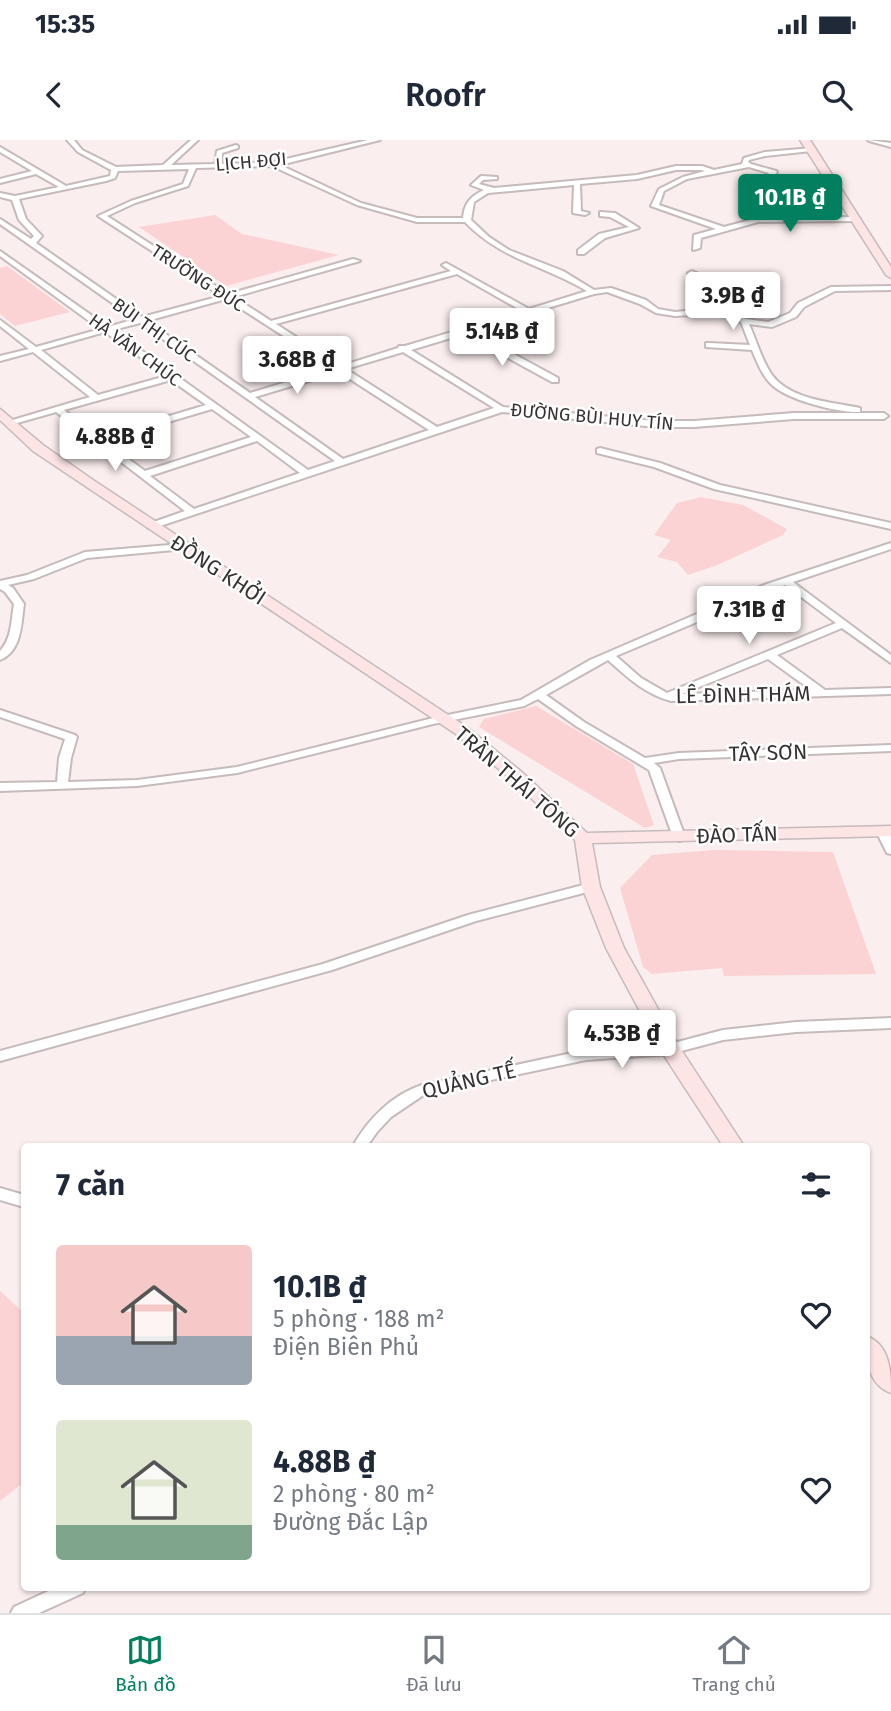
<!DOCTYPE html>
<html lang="vi">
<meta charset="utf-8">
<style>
:root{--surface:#fff;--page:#f2f2f3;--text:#1f2937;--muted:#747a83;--line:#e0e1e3;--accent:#017f5e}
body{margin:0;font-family:"Fira Sans",sans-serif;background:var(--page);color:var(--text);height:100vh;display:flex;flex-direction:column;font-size:26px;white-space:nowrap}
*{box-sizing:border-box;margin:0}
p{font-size:23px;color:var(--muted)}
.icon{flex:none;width:38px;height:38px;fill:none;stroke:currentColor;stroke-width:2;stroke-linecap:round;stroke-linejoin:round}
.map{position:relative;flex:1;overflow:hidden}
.details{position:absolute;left:21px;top:1003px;width:849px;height:448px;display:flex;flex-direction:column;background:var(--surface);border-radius:7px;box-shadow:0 2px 5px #0004}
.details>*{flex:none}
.price{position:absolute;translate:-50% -60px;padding:0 16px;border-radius:7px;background:#fff;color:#222;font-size:23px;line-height:46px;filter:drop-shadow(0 2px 4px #0008)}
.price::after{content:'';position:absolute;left:50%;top:42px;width:21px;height:16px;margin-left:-10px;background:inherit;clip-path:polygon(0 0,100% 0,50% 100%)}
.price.selected{background:var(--accent);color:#fff}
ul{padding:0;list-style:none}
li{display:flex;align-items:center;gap:21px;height:175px;padding:0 35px}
li span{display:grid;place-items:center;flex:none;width:196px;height:140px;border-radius:7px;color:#555}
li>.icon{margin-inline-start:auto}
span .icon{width:84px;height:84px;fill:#fffc;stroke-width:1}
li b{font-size:30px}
h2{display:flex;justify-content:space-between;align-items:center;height:84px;padding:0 35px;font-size:30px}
.status{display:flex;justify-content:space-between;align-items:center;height:49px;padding:0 35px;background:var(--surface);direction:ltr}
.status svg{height:19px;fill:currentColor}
header{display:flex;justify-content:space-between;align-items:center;height:91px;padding:0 35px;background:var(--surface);font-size:32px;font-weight:600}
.tabs{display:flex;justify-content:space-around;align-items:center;height:98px;border-top:2px solid var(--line);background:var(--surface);font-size:19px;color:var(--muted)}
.tabs a{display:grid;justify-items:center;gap:4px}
.tabs .selected{color:var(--accent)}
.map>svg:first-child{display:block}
</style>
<div class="status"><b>15:35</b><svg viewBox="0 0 49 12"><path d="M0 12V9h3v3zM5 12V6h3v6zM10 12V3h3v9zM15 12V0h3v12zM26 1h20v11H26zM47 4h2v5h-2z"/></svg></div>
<header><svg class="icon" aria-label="back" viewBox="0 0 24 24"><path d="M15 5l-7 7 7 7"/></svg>Roofr<svg class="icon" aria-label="search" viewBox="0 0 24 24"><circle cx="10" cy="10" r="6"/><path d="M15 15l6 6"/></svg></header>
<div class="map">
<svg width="891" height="1473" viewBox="0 0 891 1473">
<rect width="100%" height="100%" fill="#faeeee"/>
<!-- green -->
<g fill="#fbd3d4">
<path d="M 215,75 L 242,94 L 339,115 L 226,146 L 139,87 Z"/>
<path d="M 7,126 L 70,172 L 15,186 L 0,174 L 0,128 Z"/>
<path d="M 701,357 L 743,365 L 787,389 L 783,395 L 715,426 L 688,435 L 677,422 L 657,417 L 671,400 L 654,395 L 677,363 Z"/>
<path d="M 536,566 L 633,624 L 654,685 L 645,688 L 479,587 L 484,579 Z"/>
<path d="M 714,710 L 833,712 L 876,834 L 724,836 L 722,828 L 652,834 L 643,827 L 620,748 L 652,715 Z"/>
<path d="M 0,1151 L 24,1173 L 24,1342 L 0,1361 Z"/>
</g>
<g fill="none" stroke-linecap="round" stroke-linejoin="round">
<!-- street casing -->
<g stroke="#c6bbbb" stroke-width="4">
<g id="street">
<path d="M 67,0 L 74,0 L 82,10 L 116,27 L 163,25 L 191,0 L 198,0 L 171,25 L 215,24 L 217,11 L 236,5 L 238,6 L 238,8 L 222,13 L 222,24 L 273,22 L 368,0 L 380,0 L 280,25 L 361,63 L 417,78 L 463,78 C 464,63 471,56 484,50 L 471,45 L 481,36 L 497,37 L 497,39 L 483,40 L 479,44 L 494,48 L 637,35 L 676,26 L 702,26 L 714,30 L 742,24 L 744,18 L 765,12 L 813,8 L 814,9 L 811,11 L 765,16 L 749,20 L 748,22 L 751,24 L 776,31 L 777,32 L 773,37 L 780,46 L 771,50 L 766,49 L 773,45 L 766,37 L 769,33 L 749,27 L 687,39 L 664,51 L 659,65 L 724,87 L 758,78 L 856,77 L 860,79 L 859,81 L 758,82 L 701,98 L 700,108 L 693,110 L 694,95 L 716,89 L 651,66 L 659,49 L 683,37 L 705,31 L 701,30 L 676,30 L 637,39 L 580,44 L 581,71 L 589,73 L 585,75 L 573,73 L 574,45 L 488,53 L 474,62 L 471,80 L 489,97 L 509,110 L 563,131 L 594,150 L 611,148 L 646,160 L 658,169 L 675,172 L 729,167 L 725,151 L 689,135 L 688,133 L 692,131 L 732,148 L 737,168 L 730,171 L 746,179 L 768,182 L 790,173 L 798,163 L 831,147 L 891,146 L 891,150 L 835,151 L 804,167 L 796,177 L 772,187 L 749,184 C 757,202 761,219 772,235 C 790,260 832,262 860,268 L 860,272 C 838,273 787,260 771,244 C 762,235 757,222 752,210 L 706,207 L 706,203 L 709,203 L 750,205 L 741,182 L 722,173 L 675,176 L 656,173 L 640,164 L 607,152 L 594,154 L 472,191 L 558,238 L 558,242 L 552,242 L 464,194 L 411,210 L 503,267 L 656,281 L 694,281 L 794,273 L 884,273 L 888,276 L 884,279 L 794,279 L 694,287 L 656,287 L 502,272 L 154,388 L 148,388 L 148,384 L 185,371 L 56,272 L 10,285 L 6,282 L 90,257 L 33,212 L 0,221 L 0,216 L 29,209 L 0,186 L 0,180 L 36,207 L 100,189 L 0,116 L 0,111 L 108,187 L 135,179 L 0,84 L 0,79 L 31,99 L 34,96 L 19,80 L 12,60 L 0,57 L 0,53 L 15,56 L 59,47 L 36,34 L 0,43 L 0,39 L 32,31 L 0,12 L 0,7 L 66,46 L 110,36 L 111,30 L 78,12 ZM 272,26 L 357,65 L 417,82 L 465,82 C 500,119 545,126 587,151 L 529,169 L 446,123 L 442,125 L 451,131 L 271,181 L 234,157 L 360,121 L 353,119 L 228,154 L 107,76 L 135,63 L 188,46 L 196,28 ZM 189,29 L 183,44 L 131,61 L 98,76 L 221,156 L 142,177 L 36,103 L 42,96 L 26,79 L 19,59 L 106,41 L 115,38 L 118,31 ZM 457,134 L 522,171 L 405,206 L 399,206 L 398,208 L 341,226 L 276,184 ZM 226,159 L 333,228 L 250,253 L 147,181 ZM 140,183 L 335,321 L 308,330 L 113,190 ZM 105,192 L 166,236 L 98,255 L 41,210 ZM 403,212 L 494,268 L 437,287 L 346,229 ZM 339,232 L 429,290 L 343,319 L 255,257 ZM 171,240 L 206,265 L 99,297 L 64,270 ZM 212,269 L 251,297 L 145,331 L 104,301 ZM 257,301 L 300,333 L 194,369 L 150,336 Z"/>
<path d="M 868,0 L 891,3 L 891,7 L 869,1 Z"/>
<path d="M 600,72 L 615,73 L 639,88 L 605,98 L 584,114 L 578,114 L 578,110 L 599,94 L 629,87 L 610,77 L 600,76 Z"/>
<path d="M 600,308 L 660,323 L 720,345 L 891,383 L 891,389 L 714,349 L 654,327 L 597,313 L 597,309 Z"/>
<path d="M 891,403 L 891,409 L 793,442 L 891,515 L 891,523 L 842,488 L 777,515 L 825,550 L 891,548 L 891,554 L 671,561 C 645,554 627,537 608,520 L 546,555 L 584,582 L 645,618 L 679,613 L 891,605 L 891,611 L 679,619 L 654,623 L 660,628 L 685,697 L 683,700 L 679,701 L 673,697 L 649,630 L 576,586 L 538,559 L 524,566 L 433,584 L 237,633 L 137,646 L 0,651 L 0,643 L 57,642 L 59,618 L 65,599 L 0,577 L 0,570 L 75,595 L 77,597 L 71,618 L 68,642 L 137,640 L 237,627 L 433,578 L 521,560 L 590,520 L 764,445 ZM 785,445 L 836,483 L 667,553 L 641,538 L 616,516 ZM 768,519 L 811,550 L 682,554 Z"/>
<path d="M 182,404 L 185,405 L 185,409 L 87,418 L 34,439 L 8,445 L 13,448 L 24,464 C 21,484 22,511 0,520 L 0,511 C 12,498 11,481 14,464 L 5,452 L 0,449 L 0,441 L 27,435 L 85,412 Z"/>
<path d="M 882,687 L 886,688 L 891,697 L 891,714 L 887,713 L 876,691 Z"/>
<path d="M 591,743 L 595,744 L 597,747 L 595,750 L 476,781 L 332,830 L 0,921 L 0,911 L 323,824 L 468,775 Z"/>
<path d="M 891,878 L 891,888 L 796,892 L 723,900 L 670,914 L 586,920 L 425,954 L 391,977 L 377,992 L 367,1006 L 353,1006 C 368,979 392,955 422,945 L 586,910 L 670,904 L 723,890 L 796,882 Z"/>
<path d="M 0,1048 L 24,1055 L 24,1067 L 0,1060 Z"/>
<path d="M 57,1447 L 86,1447 L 83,1453 L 39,1473 L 11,1473 L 14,1467 Z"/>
</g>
</g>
<!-- secondary casing -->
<g stroke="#c6bbbb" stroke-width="3">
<g id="secondary">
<path d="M 800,0 L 810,0 L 891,127 L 891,138 L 886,135 Z"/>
<path d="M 0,269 L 43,305 L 93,340 L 468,588 L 523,633 L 587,693 L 891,686 L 891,696 L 592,703 L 600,747 L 624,808 L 678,905 L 744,1006 L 723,1006 L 663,914 L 606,808 L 582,747 L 575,700 L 511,639 L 456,594 L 33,311 L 0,280 Z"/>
<path d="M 866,1196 C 890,1204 891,1232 891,1253 C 867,1245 866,1217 866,1196 Z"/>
</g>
</g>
<!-- street -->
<use href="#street" fill="#fff" fill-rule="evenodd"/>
<!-- secondary -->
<use href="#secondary" fill="#fde4e5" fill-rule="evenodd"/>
</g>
<g text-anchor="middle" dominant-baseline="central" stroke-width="5" stroke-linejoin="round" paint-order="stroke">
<!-- far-street labels -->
<g font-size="18" fill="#373232" stroke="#fff">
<text transform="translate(251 22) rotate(-5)">LỊCH ĐỢI</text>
<text transform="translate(198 138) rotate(33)">TRƯỜNG ĐÚC</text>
<text transform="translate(154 190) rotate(35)">BÙI THỊ CÚC</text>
<text transform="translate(135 210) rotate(36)">HÀ VĂN CHÚC</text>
<text transform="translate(592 277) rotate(5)">ĐƯỜNG BÙI HUY TÍN</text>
</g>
<!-- street labels -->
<g font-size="21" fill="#373232" stroke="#fff">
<text transform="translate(218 430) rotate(33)">ĐỒNG KHỞI</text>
<text transform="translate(743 555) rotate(-1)">LÊ ĐÌNH THÁM</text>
<text transform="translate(768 613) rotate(-2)">TÂY SƠN</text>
<text transform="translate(517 642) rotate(41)">TRẦN THÁI TÔNG</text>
<text transform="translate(737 695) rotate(-2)">ĐÀO TẤN</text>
<text transform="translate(469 941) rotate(-13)">QUẢNG TẾ</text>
</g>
</g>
</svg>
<b class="price selected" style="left:790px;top:94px">10.1B ₫</b>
<b class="price" style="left:733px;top:192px">3.9B ₫</b>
<b class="price" style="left:502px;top:228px">5.14B ₫</b>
<b class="price" style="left:297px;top:256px">3.68B ₫</b>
<b class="price" style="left:115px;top:333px">4.88B ₫</b>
<b class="price" style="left:749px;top:506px">7.31B ₫</b>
<b class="price" style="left:622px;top:930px">4.53B ₫</b>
<section class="details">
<h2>7 căn<svg class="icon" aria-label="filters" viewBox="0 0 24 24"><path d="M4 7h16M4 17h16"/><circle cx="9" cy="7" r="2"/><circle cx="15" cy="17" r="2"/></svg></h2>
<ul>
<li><span style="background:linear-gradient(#f6c9c9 65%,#9aa5b1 0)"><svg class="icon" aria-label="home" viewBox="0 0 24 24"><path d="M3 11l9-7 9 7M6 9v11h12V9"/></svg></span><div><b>10.1B ₫</b><p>5 phòng · 188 m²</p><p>Điện Biên Phủ</p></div><svg class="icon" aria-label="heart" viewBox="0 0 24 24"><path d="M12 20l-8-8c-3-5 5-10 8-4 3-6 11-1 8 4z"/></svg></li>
<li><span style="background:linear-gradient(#dfe7d0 75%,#7fa58c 0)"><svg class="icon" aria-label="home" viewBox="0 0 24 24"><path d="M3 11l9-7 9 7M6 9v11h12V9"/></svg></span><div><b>4.88B ₫</b><p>2 phòng · 80 m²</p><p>Đường Đắc Lập</p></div><svg class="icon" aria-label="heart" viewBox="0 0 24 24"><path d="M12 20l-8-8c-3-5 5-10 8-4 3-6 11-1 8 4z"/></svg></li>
</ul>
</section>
</div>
<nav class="tabs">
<a class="selected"><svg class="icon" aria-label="map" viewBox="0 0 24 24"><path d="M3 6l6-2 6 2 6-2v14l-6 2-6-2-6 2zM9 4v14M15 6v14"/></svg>Bản đồ</a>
<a><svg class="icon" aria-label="saved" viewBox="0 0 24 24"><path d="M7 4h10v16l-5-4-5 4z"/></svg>Đã lưu</a>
<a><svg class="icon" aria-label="home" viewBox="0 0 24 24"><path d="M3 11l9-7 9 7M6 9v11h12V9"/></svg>Trang chủ</a>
</nav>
